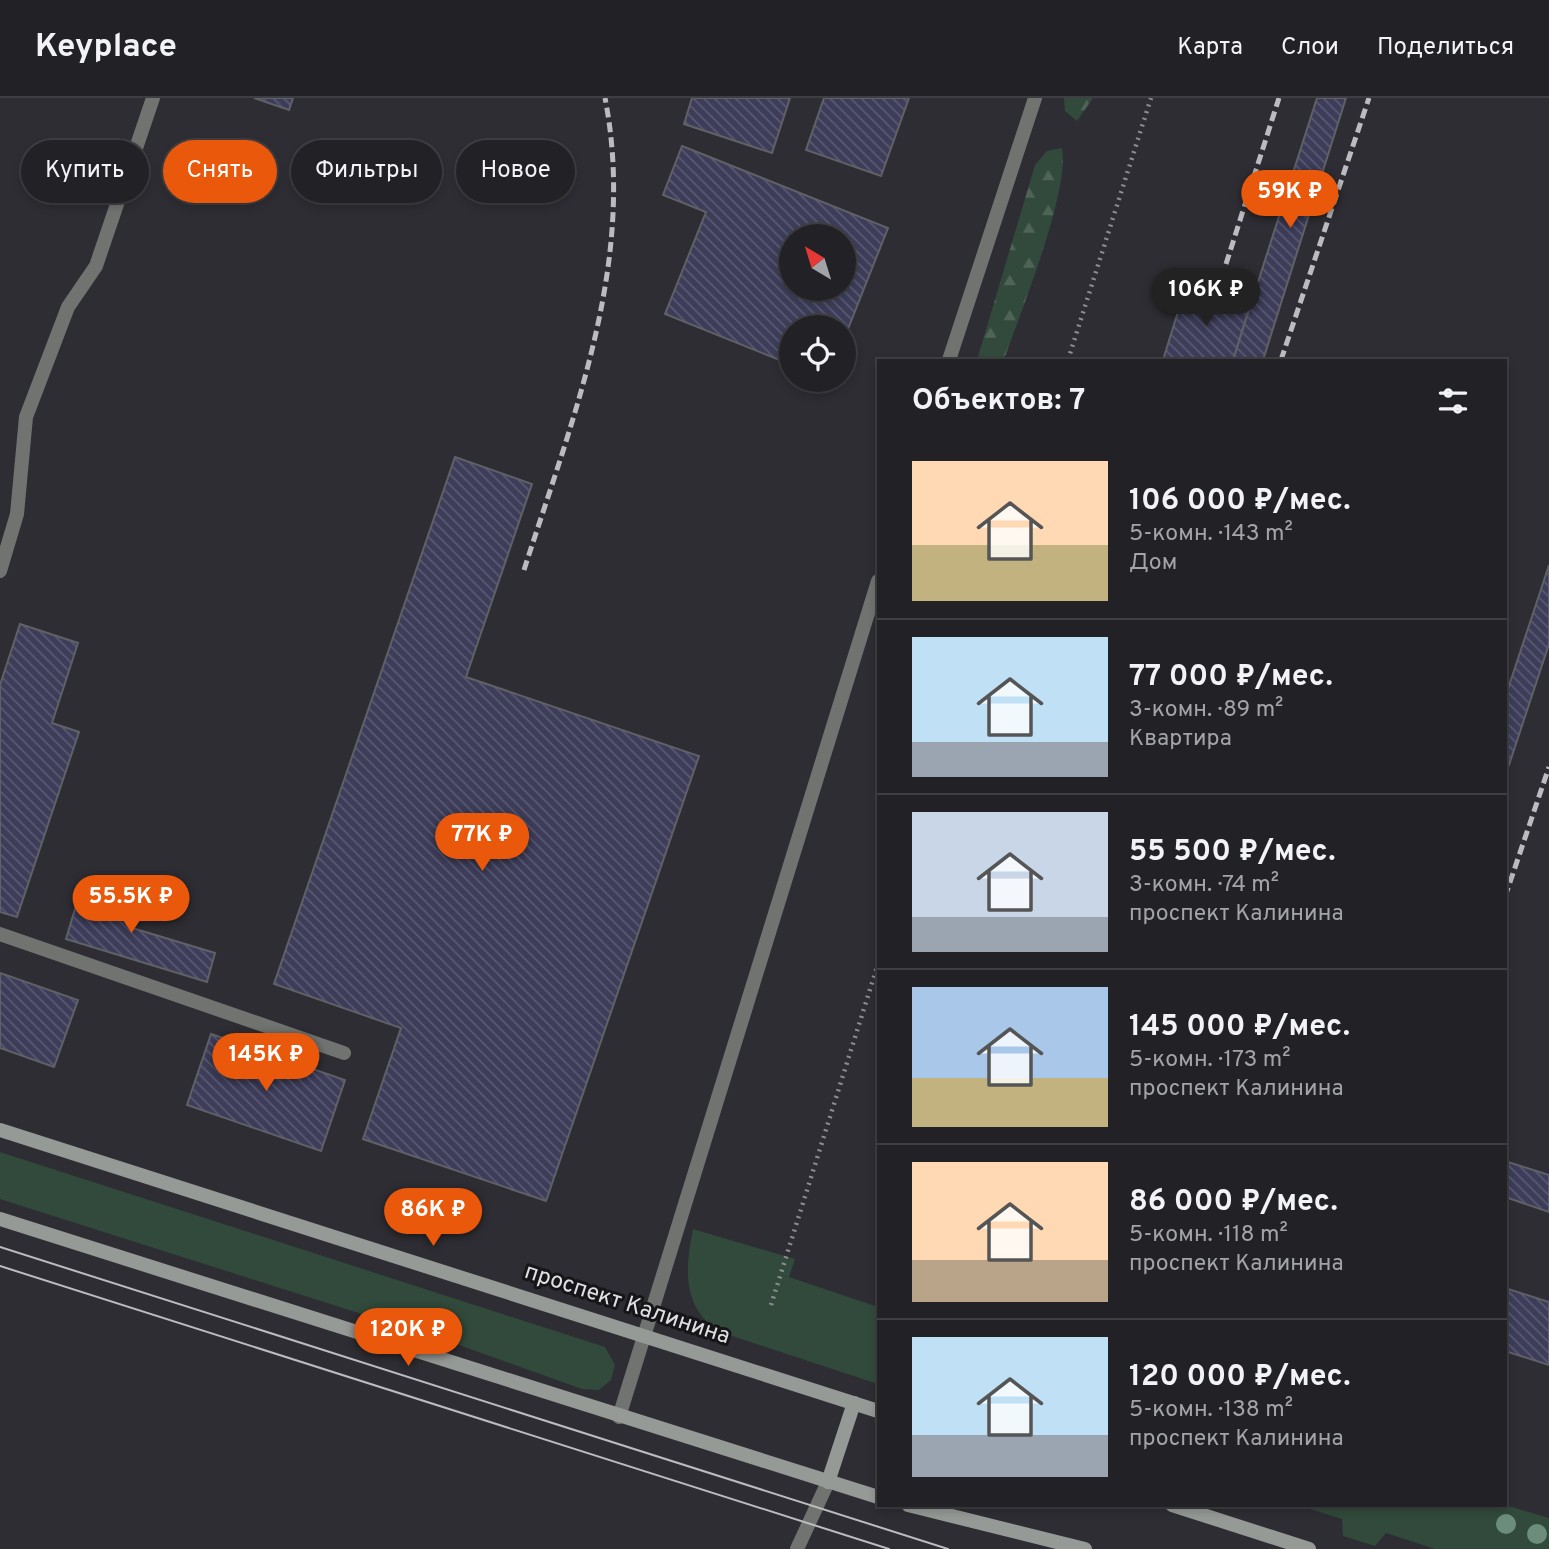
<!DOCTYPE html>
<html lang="ru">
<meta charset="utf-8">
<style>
:root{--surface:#222226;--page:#2a2a2e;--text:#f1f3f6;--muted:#a2a4a7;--line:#3f3f43;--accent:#ea580c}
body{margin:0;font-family:Overpass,sans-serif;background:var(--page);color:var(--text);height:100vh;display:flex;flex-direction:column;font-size:26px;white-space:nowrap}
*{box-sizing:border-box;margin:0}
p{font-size:23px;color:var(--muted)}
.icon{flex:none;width:38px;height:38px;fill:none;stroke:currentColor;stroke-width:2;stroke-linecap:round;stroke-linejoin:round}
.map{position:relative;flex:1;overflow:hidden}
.sheet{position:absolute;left:877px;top:261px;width:630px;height:1148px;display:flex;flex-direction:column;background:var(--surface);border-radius:0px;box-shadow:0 4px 10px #0003,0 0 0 2px var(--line)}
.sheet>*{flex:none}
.top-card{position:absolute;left:21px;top:42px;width:665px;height:63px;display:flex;gap:14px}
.needle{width:46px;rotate:322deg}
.tools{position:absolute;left:779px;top:126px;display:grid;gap:14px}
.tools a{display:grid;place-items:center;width:77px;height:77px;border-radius:50%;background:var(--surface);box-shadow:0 4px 10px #0003,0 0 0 2px var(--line);font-size:35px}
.price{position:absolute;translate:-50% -60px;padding:0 16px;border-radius:24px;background:var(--accent);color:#fff;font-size:23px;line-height:46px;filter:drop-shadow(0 2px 4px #0008)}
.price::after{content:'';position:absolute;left:50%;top:42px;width:21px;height:16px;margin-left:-10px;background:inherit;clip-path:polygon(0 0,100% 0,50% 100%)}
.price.selected{background:#222;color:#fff}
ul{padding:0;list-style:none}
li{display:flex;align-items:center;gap:21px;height:175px;padding:0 35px}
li+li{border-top:2px solid var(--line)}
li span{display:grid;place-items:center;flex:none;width:196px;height:140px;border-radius:0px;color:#555}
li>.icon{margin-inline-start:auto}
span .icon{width:84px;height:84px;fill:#fffc;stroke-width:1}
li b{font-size:30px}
h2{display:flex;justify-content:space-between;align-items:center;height:84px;padding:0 35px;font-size:30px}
.pill{padding:0 24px;border-radius:32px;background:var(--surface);box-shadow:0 4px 10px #0003,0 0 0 2px var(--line);font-size:24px;line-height:63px}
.pill.selected{background:var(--accent);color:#fff}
header{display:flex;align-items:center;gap:42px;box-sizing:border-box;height:98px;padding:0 35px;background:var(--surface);border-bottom:2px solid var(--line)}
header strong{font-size:33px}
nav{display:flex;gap:38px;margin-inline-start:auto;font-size:24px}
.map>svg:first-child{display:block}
</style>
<header>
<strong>Keyplace</strong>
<nav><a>Карта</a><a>Слои</a><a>Поделиться</a></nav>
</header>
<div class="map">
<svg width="1549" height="1451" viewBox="0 0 1549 1451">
<defs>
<pattern id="forest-firs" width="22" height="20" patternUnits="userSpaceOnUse" patternTransform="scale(1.75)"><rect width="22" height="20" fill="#314a3b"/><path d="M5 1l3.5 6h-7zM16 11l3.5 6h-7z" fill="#4f6457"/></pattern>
<pattern id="building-back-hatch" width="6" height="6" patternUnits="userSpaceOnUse" patternTransform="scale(1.75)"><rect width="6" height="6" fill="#3d3d5a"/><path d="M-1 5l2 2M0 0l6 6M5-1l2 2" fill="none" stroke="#595972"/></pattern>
</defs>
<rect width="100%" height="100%" fill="#2d2d33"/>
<!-- grass -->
<g fill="#314a3b">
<path d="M 0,1054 L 605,1249 L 615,1267 L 611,1282 L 599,1292 L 582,1291 L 456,1246 L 0,1101 Z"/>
<path d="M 693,1131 L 795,1161 L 789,1179 L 878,1209 L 878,1286 L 717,1233 C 682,1206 685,1171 693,1131 Z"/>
<path d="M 1297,1407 L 1505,1407 L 1549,1420 L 1549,1451 L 1435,1451 L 1386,1435 L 1375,1448 L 1343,1438 L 1342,1421 Z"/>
</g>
<!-- forest -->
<g fill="url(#forest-firs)">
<path d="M 1064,0 L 1093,0 L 1077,23 L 1065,13 Z"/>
<path d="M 1062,50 C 1070,94 1020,215 1004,262 L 977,262 L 1035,67 L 1047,53 Z"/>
</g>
<!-- building -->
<g fill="url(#building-back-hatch)" stroke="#606067" stroke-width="2" fill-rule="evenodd">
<path d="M 254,0 L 293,0 L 289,12 Z"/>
<path d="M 692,0 L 790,0 L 772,55 L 684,26 Z"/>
<path d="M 824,0 L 909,0 L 881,78 L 806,52 Z"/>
<path d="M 1317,0 L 1346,0 L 1263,262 L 1233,262 Z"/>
<path d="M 682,48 L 888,130 L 844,241 L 844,229 L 791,229 L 791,241 L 782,263 L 665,216 L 706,114 L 663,97 ZM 791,138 L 844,138 L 844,191 L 791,191 Z"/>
<path d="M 1186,188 L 1250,207 L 1233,262 L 1163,262 Z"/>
<path d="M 455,359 L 532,386 L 466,579 L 699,658 L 546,1103 L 363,1041 L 401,930 L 274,886 Z"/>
<path d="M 1549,467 L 1549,546 L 1509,667 L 1505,665 L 1505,600 Z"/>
<path d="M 20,526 L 78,545 L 52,625 L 79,634 L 17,819 L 0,814 L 0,587 Z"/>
<path d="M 83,784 L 138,801 L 129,829 L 215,855 L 207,884 L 66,841 Z"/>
<path d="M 0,875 L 78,902 L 54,969 L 0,950 Z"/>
<path d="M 211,936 L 345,982 L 321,1053 L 187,1007 Z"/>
<path d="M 1505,1063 L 1549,1077 L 1549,1114 L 1505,1099 Z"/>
<path d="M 1505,1190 L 1549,1204 L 1549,1267 L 1505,1253 Z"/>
</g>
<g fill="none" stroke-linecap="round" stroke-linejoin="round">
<!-- path -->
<g stroke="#8c8c91" stroke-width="4.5" stroke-dasharray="2 5" stroke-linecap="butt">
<path d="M 1068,262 L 1151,0"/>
<path d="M 771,1207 L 878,866"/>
</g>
<!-- lane -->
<g stroke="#717370" stroke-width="14">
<path d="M 949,262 L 1035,0"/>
<path d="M 0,473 L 17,416 L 26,319 L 68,209 L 96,168 L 153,0"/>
<path d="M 0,836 L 344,955"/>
<path d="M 619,1319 L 878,483"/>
</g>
<!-- street -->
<path stroke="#717370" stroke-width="14" d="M 797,1451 L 828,1384"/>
<!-- secondary -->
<g stroke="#969a96" stroke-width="14">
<path d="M 0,1032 L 878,1313"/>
<path d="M 0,1121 L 878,1399"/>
<path d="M 828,1384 L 854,1305"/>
<path d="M 908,1407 L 1085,1451"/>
<path d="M 1172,1407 L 1309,1451"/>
</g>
<!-- tram -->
<g stroke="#bcbcc0" stroke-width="2">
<path d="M 0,1149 L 948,1451"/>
<path d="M 0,1168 L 889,1451"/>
</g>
<!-- rail -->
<g stroke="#bcbcc0" stroke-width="5" stroke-dasharray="10 5" stroke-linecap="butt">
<path d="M 1226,166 L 1279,0"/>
<path d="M 1281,262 L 1369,0"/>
<path d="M 524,472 C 573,319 637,163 605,0"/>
<path d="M 1505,799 L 1549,669"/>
</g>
</g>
<!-- trees -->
<g fill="#6d8d7c">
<circle cx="1506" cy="1426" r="10"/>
<circle cx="1537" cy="1436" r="10"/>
</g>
<g text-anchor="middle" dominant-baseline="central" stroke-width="6" stroke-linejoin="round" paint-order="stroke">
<!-- street labels -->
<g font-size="23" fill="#e0e0e4" stroke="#161618">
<text transform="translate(627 1207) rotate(18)">проспект Калинина</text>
</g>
</g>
</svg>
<div class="tools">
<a><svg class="needle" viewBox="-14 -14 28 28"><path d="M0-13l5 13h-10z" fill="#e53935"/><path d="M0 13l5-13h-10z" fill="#a2a4a7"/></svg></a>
<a><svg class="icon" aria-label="locate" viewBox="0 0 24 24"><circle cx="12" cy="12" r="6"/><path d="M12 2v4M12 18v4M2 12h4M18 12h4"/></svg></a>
</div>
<b class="price" style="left:1290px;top:132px">59K ₽</b>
<b class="price selected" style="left:1206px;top:230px">106K ₽</b>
<b class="price" style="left:482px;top:775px">77K ₽</b>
<b class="price" style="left:131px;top:837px">55.5K ₽</b>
<b class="price" style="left:266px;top:995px">145K ₽</b>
<b class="price" style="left:433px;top:1150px">86K ₽</b>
<b class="price" style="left:408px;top:1270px">120K ₽</b>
<div class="top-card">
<a class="pill">Купить</a>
<a class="pill selected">Снять</a>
<a class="pill">Фильтры</a>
<a class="pill">Новое</a>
</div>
<section class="sheet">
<h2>Объектов: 7<svg class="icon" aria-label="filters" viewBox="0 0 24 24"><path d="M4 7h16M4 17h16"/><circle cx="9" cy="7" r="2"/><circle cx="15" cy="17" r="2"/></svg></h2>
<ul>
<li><span style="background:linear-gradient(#ffd9b3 60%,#c2b280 0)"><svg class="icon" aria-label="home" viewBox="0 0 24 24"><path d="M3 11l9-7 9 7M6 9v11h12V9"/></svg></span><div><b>106 000 ₽/мес.</b><p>5-комн. · 143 m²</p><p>Дом</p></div></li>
<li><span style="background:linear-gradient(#bfe0f5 75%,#9aa5b1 0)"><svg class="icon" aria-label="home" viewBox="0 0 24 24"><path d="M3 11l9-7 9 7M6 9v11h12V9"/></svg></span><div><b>77 000 ₽/мес.</b><p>3-комн. · 89 m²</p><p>Квартира</p></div></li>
<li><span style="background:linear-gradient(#c9d6e8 75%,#9aa5b1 0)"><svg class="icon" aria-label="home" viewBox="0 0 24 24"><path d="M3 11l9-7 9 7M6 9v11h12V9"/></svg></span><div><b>55 500 ₽/мес.</b><p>3-комн. · 74 m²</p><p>проспект Калинина</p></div></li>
<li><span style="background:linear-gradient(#a9c7e8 65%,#c2b280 0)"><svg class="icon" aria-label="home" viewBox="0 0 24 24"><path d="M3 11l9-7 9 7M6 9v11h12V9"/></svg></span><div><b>145 000 ₽/мес.</b><p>5-комн. · 173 m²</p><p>проспект Калинина</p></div></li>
<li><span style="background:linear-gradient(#ffd9b3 70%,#b9a48a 0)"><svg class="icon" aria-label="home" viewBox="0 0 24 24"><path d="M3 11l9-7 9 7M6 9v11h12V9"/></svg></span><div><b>86 000 ₽/мес.</b><p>5-комн. · 118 m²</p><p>проспект Калинина</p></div></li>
<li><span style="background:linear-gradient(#bfe0f5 70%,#9aa5b1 0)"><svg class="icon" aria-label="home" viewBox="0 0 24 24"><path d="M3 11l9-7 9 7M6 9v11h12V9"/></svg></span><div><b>120 000 ₽/мес.</b><p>5-комн. · 138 m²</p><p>проспект Калинина</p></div></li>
</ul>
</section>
</div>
